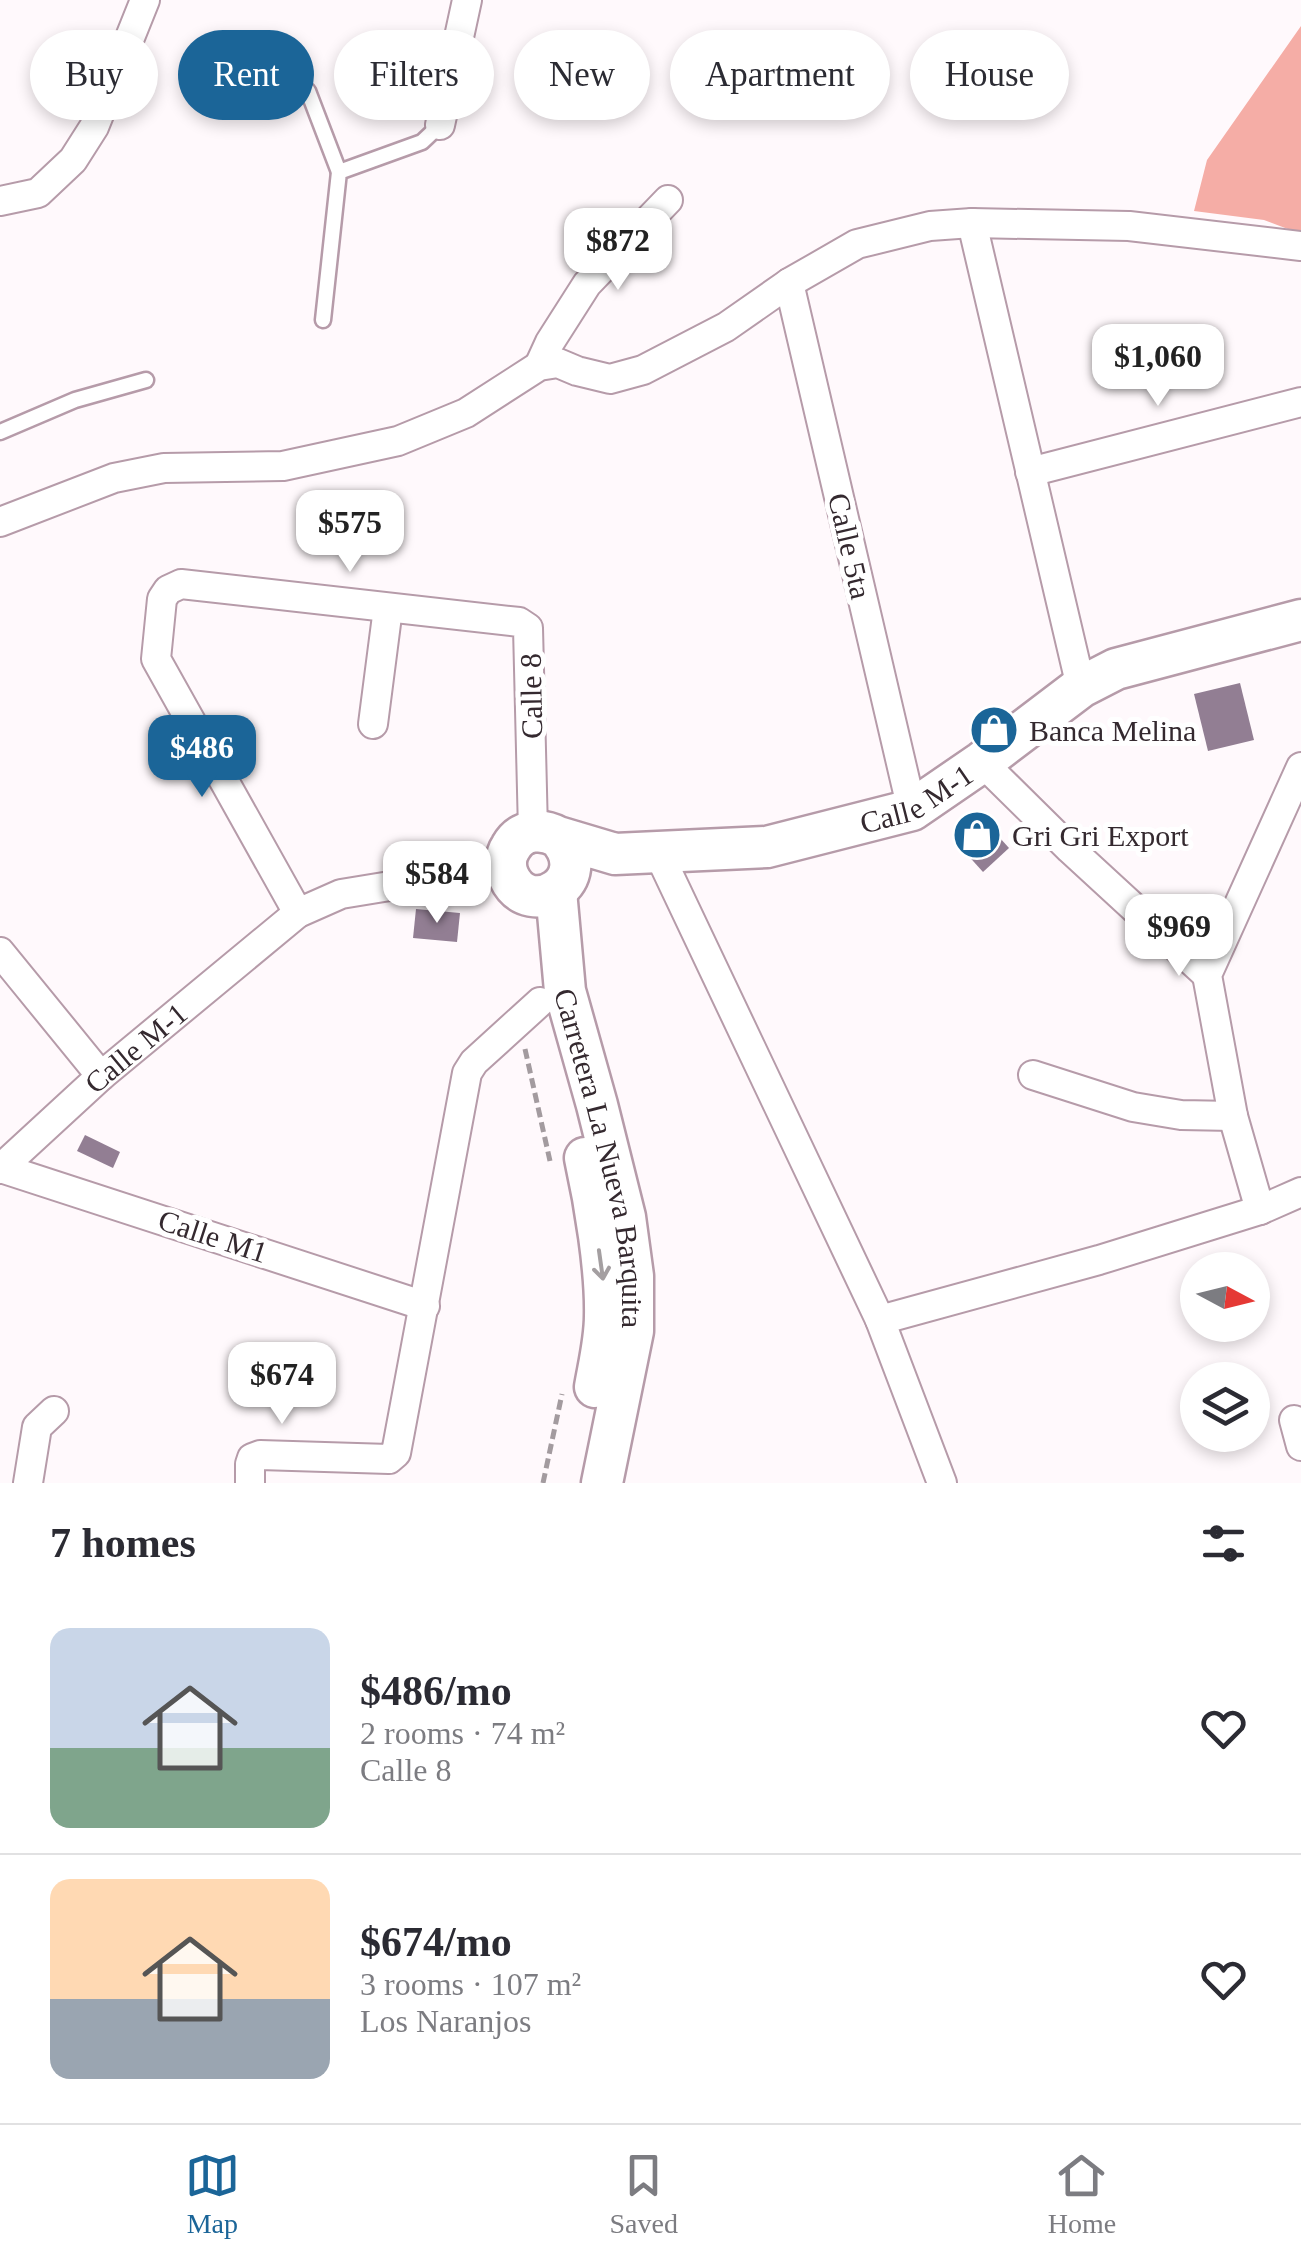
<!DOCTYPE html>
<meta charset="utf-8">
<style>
:root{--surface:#fff;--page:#f2f2f3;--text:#2b2b33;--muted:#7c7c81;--line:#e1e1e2;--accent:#1b6598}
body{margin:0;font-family:"Times New Roman",serif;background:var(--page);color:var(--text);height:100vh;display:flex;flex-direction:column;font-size:38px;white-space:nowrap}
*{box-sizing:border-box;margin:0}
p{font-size:32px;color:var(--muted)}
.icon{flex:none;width:55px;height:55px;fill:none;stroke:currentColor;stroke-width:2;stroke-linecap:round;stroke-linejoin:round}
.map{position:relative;height:1483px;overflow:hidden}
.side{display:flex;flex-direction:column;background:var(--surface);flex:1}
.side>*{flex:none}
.top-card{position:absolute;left:30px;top:30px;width:1242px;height:90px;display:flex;gap:20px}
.needle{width:65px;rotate:97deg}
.buttons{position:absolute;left:1180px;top:1252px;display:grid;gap:20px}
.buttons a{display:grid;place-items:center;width:90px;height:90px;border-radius:50%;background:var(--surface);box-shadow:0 5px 15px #0003;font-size:50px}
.price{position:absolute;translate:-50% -85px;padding:0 22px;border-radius:20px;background:#fff;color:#222;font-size:32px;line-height:65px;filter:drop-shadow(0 2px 5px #0008)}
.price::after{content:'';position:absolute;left:50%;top:60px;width:30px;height:22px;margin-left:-15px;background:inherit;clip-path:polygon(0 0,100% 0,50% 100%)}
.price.on{background:var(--accent);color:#fff}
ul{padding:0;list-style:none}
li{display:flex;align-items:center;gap:30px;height:250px;padding:0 50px}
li+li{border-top:2px solid var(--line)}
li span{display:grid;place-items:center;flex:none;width:280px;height:200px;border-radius:20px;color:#555}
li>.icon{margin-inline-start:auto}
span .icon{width:120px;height:120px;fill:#fffc;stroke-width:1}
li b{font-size:42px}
h2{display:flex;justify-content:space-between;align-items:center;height:120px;padding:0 50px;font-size:42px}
.tag{padding:0 35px;border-radius:45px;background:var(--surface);box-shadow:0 5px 15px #0003;font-size:35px;line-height:90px}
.tag.on{background:var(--accent);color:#fff}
.dock{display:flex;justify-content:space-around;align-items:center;height:140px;border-top:2px solid var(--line);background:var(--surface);font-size:28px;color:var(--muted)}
.dock a{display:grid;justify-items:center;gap:5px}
.dock .on{color:var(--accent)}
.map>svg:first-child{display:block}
</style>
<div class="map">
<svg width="1301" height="1483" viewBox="0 0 1301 1483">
<rect width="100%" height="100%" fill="#fff9fc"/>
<!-- forest -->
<path fill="#f5ada6" d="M 1301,26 L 1301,234 L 1264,220 L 1194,211 L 1207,160 Z"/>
<!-- building -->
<g fill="#927e93">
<path d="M 1240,683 L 1254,740 L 1208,751 L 1194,694 Z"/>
<path d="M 990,719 L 1005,729 L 998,740 L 982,730 Z"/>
<path d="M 981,817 L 1009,848 L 983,872 L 955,841 Z"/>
<path d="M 416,909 L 460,913 L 457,942 L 413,938 Z"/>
<path d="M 85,1135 L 120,1152 L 113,1168 L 77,1151 Z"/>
</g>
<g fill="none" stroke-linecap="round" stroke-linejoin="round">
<!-- lane casing -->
<g stroke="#b69ba9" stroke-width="19">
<g id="lane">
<path d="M 308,91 L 339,172"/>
<path d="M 323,320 L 339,172 L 422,142 L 440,125"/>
<path d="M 0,432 L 75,400 L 146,380"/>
</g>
</g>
<!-- street casing -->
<g stroke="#b69ba9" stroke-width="32">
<g id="street">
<path d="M 440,125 L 467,0"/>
<path d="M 0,201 L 38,193 L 73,160 L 94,127 L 145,0"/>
<path d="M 972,223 L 1081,687"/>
<path d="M 789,283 L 912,810"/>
<path d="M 539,366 L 550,342 L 587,284 L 668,200"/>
<path d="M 1030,472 L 1301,402"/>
<path d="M 0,522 L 114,478 L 164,468 L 283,466 L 398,441 L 466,413 L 539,366 L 558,363 L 577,371 L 610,379 L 643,370 L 726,327 L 789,283 L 857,244 L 930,226 L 972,223 L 1129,226 L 1301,246"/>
<path d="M 373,724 L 388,608"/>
<path d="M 982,762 L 1070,849 L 1207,975"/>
<path d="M 658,852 L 880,1320 L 942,1483"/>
<path d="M 298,913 L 156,659 L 162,599 L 168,590 L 181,584 L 519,622 L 528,628 L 533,831"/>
<path d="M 0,952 L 101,1076"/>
<path d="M 1033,1075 L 1133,1107 L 1181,1115 L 1233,1116"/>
<path d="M 1,1168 L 425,1306"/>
<path id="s1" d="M 0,1169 L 101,1076 L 298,913 L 341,894 L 506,867"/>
<path d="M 1260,1210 L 1233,1116 L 1207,975 L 1301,767"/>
<path d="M 880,1320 L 1099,1260 L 1260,1210 L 1301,1192"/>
<path d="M 1294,1420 L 1301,1446"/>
<path d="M 28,1483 L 37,1427 L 54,1411"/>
<path d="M 250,1483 L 250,1464 L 252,1458 L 260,1455 L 389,1459 L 396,1453 L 467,1073 L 474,1062 L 540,1002"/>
</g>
</g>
<!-- secondary casing -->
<g stroke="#b69ba9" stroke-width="45">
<g id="secondary">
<path id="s2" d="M 558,837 C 598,880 530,922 509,877 C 505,868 505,856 511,847 C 521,829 542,828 558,837 L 615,854 L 767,847 L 912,810 L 982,762 L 1081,687 L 1116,669 L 1301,620"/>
<path id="s3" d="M 556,891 L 565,991 L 597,1105 L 625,1217 L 633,1276 L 633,1331 L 602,1483"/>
<path d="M 585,1158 C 595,1203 606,1270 605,1316 C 605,1340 599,1364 595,1387"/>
</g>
</g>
<!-- path -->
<g stroke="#a39b9f" stroke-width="5" stroke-dasharray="10 5" stroke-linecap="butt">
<path d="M 525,1049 L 550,1161"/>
<path d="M 543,1483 L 562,1394"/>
</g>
<!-- lane -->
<use href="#lane" stroke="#fff" stroke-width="14"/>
<!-- street -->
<use href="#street" stroke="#fff" stroke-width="28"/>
<!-- secondary -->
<use href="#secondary" stroke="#fff" stroke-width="40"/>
</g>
<!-- one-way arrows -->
<defs><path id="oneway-shaft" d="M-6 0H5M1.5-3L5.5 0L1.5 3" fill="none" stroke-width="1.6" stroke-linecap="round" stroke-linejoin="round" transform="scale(2.5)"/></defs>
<use stroke="#a49fa1" href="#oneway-shaft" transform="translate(601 1265) rotate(82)"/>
<!-- icons -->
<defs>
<g id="shop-disc" transform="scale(2.5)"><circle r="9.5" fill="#1b6598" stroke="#fff"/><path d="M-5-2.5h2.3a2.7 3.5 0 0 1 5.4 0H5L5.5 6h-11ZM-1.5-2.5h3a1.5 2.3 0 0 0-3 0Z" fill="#fff"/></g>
</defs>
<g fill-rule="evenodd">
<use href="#shop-disc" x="994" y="730"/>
<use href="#shop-disc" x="977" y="835"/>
</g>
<g text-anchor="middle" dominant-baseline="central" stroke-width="10" stroke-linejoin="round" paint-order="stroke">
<!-- street labels -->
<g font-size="30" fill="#34292f" stroke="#fff">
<text transform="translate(850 546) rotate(77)">Calle 5ta</text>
<text transform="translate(531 696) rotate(-91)">Calle 8</text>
<text stroke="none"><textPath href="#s2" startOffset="572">Calle M-1</textPath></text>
<text stroke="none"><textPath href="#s1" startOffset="182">Calle M-1</textPath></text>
<text stroke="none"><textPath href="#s3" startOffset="272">Carretera La Nueva Barquita</textPath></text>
<text transform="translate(213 1236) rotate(18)">Calle M1</text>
</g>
<!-- poi labels -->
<g font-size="30" fill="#34292f" stroke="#fff" text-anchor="start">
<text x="1029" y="730">Banca Melina</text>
<text x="1012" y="835">Gri Gri Export</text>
</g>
</g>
</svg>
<div class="buttons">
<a><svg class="needle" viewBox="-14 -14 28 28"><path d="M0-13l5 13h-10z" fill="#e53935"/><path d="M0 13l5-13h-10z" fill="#7c7c81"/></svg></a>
<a><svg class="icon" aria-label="layers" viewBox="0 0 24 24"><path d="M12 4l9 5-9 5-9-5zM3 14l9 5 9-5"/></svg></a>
</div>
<b class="price" style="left:618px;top:293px">$872</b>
<b class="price" style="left:1158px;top:409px">$1,060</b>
<b class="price" style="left:350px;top:575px">$575</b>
<b class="price on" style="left:202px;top:800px">$486</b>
<b class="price" style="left:437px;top:926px">$584</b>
<b class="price" style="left:1179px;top:979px">$969</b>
<b class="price" style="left:282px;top:1427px">$674</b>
<div class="top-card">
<a class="tag">Buy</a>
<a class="tag on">Rent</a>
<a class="tag">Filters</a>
<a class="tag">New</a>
<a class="tag">Apartment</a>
<a class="tag">House</a>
</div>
</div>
<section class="side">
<h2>7 homes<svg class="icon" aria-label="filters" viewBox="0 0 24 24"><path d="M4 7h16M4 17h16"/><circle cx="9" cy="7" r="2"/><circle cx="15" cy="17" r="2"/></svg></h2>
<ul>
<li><span style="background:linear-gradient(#c9d6e8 60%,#7fa58c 0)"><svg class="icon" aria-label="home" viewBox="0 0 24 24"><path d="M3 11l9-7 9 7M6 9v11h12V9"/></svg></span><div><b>$486/mo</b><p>2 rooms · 74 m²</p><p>Calle 8</p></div><svg class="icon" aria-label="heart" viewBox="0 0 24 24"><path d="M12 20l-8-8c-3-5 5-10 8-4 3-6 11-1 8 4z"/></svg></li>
<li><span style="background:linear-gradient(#ffd9b3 60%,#9aa5b1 0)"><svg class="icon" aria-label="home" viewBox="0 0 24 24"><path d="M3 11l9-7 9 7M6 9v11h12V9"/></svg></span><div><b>$674/mo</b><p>3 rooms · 107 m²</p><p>Los Naranjos</p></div><svg class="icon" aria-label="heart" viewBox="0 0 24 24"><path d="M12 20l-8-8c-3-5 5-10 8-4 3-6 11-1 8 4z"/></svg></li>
</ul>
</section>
<nav class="dock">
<a class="on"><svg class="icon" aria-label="map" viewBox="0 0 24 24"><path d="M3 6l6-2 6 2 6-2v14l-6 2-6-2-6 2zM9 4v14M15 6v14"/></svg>Map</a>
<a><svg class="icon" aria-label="saved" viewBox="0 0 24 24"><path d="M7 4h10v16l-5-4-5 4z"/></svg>Saved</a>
<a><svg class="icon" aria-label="home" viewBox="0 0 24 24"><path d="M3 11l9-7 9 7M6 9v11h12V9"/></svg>Home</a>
</nav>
